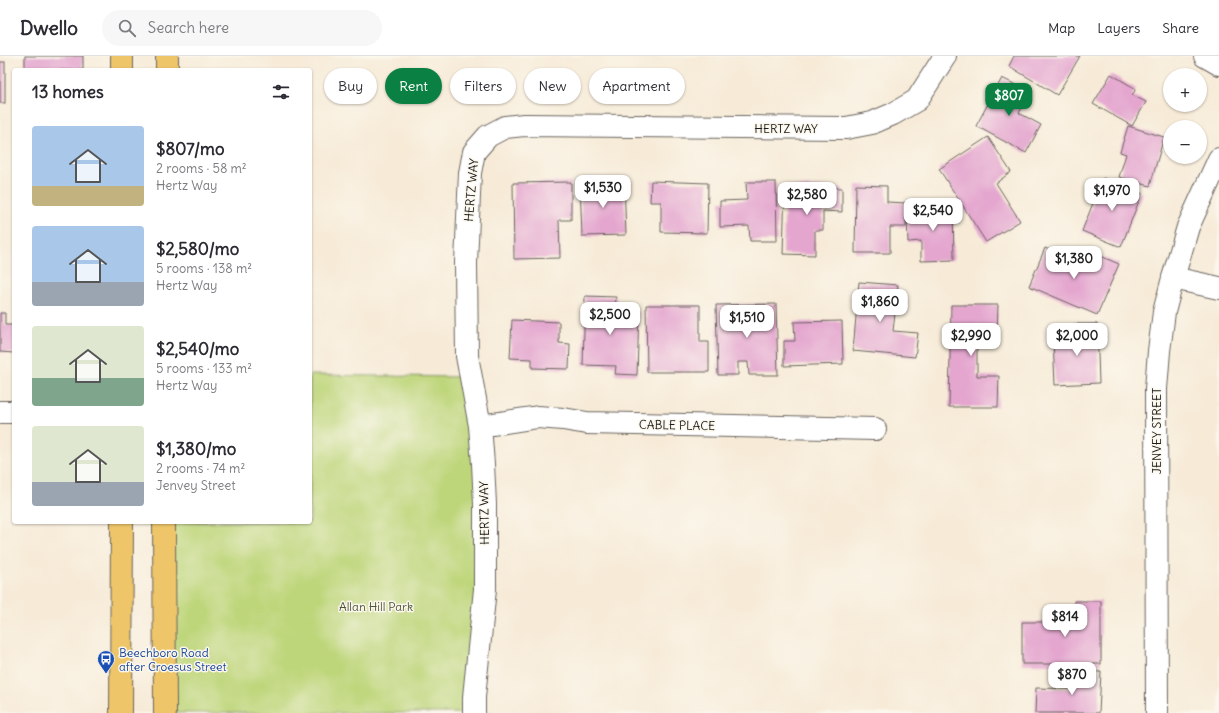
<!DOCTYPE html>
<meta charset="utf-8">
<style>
:root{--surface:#fff;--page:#f7f7f7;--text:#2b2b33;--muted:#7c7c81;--line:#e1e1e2;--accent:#0b8043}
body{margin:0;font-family:Delius,sans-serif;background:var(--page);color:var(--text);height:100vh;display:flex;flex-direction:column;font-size:15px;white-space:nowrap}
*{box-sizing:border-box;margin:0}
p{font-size:13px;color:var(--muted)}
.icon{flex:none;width:22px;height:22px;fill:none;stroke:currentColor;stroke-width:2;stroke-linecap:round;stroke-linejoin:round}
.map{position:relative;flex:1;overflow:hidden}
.sheet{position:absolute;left:12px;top:12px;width:300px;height:456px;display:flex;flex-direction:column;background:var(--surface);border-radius:4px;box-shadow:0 1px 3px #0004}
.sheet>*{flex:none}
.banner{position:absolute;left:324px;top:12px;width:380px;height:36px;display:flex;gap:8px}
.tools{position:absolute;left:1163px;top:12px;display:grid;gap:8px}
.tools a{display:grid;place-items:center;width:44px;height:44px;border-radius:50%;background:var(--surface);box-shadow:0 1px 3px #0004;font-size:20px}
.price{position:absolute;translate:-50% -34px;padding:0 9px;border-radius:8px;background:#fff;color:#222;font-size:13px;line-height:26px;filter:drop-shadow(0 1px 2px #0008)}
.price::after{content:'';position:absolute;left:50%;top:24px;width:12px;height:9px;margin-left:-6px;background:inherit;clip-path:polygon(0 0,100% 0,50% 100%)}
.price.on{background:var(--accent);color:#fff}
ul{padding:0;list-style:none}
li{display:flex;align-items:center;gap:12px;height:100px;padding:0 20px}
li span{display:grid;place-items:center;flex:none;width:112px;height:80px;border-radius:4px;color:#555}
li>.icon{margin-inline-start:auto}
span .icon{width:48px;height:48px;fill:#fffc;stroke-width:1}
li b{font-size:17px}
h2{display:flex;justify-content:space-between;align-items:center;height:48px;padding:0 20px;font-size:17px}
.tag{padding:0 14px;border-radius:18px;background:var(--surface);box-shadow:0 1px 3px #0004;font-size:14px;line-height:36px}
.tag.on{background:var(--accent);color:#fff}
header{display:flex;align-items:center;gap:24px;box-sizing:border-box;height:56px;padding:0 20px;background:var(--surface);border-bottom:1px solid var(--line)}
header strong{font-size:19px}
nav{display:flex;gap:22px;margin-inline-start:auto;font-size:14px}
.search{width:280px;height:36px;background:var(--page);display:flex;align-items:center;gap:10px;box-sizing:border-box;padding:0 14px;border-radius:22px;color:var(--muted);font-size:15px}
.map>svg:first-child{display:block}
</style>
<header>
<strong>Dwello</strong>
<div class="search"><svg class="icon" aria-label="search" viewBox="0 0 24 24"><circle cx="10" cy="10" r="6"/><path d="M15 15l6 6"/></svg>Search here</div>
<nav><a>Map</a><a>Layers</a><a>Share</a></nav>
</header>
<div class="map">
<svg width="1219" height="657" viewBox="0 0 1219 657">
<rect width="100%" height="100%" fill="#fbf7ec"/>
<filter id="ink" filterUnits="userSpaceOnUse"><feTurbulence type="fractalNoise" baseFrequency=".025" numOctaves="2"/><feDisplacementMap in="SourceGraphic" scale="8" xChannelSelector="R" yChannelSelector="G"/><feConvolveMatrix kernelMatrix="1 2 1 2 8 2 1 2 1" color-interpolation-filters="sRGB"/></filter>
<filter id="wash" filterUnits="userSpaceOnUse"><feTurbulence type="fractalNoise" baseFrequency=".012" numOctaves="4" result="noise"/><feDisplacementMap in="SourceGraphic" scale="16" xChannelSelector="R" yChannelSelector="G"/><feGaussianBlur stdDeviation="0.9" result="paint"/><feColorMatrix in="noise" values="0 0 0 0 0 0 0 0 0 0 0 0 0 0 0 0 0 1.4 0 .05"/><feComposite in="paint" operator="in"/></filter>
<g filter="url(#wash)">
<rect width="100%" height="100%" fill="#f7ebd8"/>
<!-- green -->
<path fill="#bed67a" stroke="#6d794b" d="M 310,319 L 471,321 L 480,370 L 474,657 L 165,657 L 164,466 L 310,466 Z"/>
<g id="blocks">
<!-- building -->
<g fill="#e4a6cf">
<rect x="25" y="0" width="58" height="14"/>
<path d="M 1014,0 L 1080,0 L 1057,39 L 1009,10 Z"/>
<rect x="0" y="6" width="5" height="41"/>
<path d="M 1111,18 L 1136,33 L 1132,39 L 1146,46 L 1132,70 L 1093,48 Z"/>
<path d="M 1002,22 L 1030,36 L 1019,57 L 1041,69 L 1026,97 L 976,70 Z"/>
<path d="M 1128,70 L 1164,81 L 1150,130 L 1119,121 L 1126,98 L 1120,96 Z"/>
<path d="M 988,81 L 1011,116 L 996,127 L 1020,165 L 986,186 L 939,113 Z"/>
<path d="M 1103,122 L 1142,137 L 1121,191 L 1082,175 Z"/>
<path d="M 624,125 L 626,179 L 582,180 L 580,127 Z"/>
<path d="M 651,125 L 708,127 L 707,177 L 661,176 L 661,146 L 650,146 Z"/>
<path d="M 571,126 L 571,164 L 559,164 L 560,202 L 514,203 L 513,127 Z"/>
<path d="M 746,126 L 776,126 L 777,185 L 750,185 L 749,170 L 720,171 L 720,145 L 747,144 Z"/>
<path d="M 856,129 L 887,130 L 887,146 L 906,147 L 906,171 L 890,171 L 890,197 L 855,197 Z"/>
<path d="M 785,130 L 842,132 L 842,156 L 823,155 L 823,174 L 815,174 L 815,199 L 783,198 Z"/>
<path d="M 953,149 L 954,204 L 921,205 L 921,185 L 908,186 L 907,160 L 921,159 L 921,150 Z"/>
<path d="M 1045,192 L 1093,213 L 1098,199 L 1119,208 L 1097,259 L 1029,230 Z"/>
<path d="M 859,226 L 898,229 L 893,275 L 918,277 L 915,301 L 853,295 Z"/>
<path d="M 585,240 L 616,241 L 615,255 L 639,256 L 637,319 L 615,318 L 616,310 L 583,309 Z"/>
<path d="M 776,248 L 778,319 L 749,319 L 748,306 L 738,306 L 738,319 L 718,319 L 716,249 Z"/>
<path d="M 646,249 L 700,249 L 700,286 L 709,286 L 709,316 L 647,316 Z"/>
<path d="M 951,249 L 998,249 L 997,279 L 977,279 L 977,320 L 999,320 L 998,351 L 949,351 Z"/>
<path d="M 0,257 L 5,257 L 5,269 L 14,269 L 14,297 L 0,296 Z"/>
<path d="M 512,264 L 559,266 L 559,287 L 570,288 L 569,313 L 532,312 L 532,303 L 510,302 Z"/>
<path d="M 842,265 L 843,308 L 784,310 L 784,285 L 795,285 L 794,266 Z"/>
<path d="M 1073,268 L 1097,268 L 1099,327 L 1055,329 L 1053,284 L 1073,283 Z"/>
<path d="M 1074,545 L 1101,545 L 1101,608 L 1022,608 L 1022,566 L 1073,566 Z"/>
<path d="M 1076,615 L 1101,616 L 1099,657 L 1035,657 L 1036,632 L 1075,633 Z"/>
</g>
</g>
</g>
<g filter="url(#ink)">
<use href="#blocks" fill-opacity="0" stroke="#69645e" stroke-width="1"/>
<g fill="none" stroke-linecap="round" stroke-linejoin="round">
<!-- minor casing -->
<g stroke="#69645e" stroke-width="24">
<g id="minor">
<path d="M 1173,222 L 1219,232"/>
<path d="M 0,356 L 14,356"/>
<path d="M 480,370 L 538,361 L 563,363 L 587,367 L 875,373"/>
<path d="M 474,657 L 474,641 L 485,533 L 485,448 L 483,408 L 480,370 L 467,300 L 466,207 L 470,117 L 474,96 L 488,80 L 505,71 L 524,69 L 846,72 L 872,67 L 893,58 L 917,44 L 945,0"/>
<path d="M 1157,657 L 1156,333 L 1159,295 L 1164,256 L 1173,222 L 1188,171 L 1219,103"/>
</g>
</g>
<!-- tertiary casing -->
<g stroke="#69645e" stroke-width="24">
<path id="tertiary" d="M 1205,0 L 1219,8"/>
</g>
<!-- primary casing -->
<g stroke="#69645e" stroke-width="24">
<g id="primary">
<path d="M 122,0 L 122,14"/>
<path d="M 167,14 L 167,0"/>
<path d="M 164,466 L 165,657"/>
<path d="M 121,657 L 122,466"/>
</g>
</g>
<!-- minor -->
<use href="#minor" stroke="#fff" stroke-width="22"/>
<!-- tertiary -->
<use href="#tertiary" stroke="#fff" stroke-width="22"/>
<!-- primary -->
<use href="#primary" stroke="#eec569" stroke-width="22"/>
</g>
</g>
<!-- icons -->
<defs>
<g id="bus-pin" transform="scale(0.9)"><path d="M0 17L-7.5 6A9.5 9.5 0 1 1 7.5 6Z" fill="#1a4fb4" stroke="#fbf7ec"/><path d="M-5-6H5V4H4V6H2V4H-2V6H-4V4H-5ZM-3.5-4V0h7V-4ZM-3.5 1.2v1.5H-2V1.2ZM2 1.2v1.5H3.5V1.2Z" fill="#fff"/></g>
</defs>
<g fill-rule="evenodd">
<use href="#bus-pin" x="106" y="603"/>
</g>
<g text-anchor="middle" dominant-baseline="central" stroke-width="3" stroke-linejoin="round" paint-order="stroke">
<!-- street labels -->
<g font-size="12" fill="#1c1c1c" stroke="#fbf7ec">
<text x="786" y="72">HERTZ WAY</text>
<text transform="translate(471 134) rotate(-85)">HERTZ WAY</text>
<text transform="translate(677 369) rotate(1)">CABLE PLACE</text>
<text transform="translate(1156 375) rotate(-90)">JENVEY STREET</text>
<text transform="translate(484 457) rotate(-91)">HERTZ WAY</text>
</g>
<!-- park labels -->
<g font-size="12" fill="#4d5438" stroke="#fbf7ec">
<text x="376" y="550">Allan Hill Park</text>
</g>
<!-- transit labels -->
<g font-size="12" fill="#164399" stroke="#fbf7ec" text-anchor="start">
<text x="119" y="596">Beechboro Road<tspan x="119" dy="14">after Croesus Street</tspan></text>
</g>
</g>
</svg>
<div class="tools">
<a>+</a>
<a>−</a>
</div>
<b class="price on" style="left:1009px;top:61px">$807</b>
<b class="price" style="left:603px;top:153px">$1,530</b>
<b class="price" style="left:1112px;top:156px">$1,970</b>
<b class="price" style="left:807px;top:160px">$2,580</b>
<b class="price" style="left:933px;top:176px">$2,540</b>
<b class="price" style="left:1074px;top:224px">$1,380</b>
<b class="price" style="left:880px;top:267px">$1,860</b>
<b class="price" style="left:610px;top:280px">$2,500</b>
<b class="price" style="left:747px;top:283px">$1,510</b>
<b class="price" style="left:971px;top:301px">$2,990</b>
<b class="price" style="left:1077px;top:301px">$2,000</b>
<b class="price" style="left:1065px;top:582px">$814</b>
<b class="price" style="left:1072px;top:640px">$870</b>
<div class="banner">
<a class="tag">Buy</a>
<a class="tag on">Rent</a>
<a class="tag">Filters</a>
<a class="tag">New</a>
<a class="tag">Apartment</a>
</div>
<section class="sheet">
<h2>13 homes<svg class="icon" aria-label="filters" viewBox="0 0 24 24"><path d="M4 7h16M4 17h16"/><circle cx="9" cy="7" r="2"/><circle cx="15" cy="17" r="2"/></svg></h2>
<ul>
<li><span style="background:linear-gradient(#a9c7e8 75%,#c2b280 0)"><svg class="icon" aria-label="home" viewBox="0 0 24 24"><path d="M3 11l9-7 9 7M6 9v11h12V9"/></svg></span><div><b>$807/mo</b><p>2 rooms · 58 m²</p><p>Hertz Way</p></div></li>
<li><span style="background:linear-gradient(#a9c7e8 70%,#9aa5b1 0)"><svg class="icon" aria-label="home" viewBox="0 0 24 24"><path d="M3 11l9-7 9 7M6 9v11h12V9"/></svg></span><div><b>$2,580/mo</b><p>5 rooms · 138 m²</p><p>Hertz Way</p></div></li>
<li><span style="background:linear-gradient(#dfe7d0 65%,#7fa58c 0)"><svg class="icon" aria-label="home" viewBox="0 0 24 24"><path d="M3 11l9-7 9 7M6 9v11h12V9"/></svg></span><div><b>$2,540/mo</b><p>5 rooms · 133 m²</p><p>Hertz Way</p></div></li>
<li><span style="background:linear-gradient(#dfe7d0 70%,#9aa5b1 0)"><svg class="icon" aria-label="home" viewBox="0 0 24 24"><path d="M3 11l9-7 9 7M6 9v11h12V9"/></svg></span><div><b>$1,380/mo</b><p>2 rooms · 74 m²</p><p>Jenvey Street</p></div></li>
</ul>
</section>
</div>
